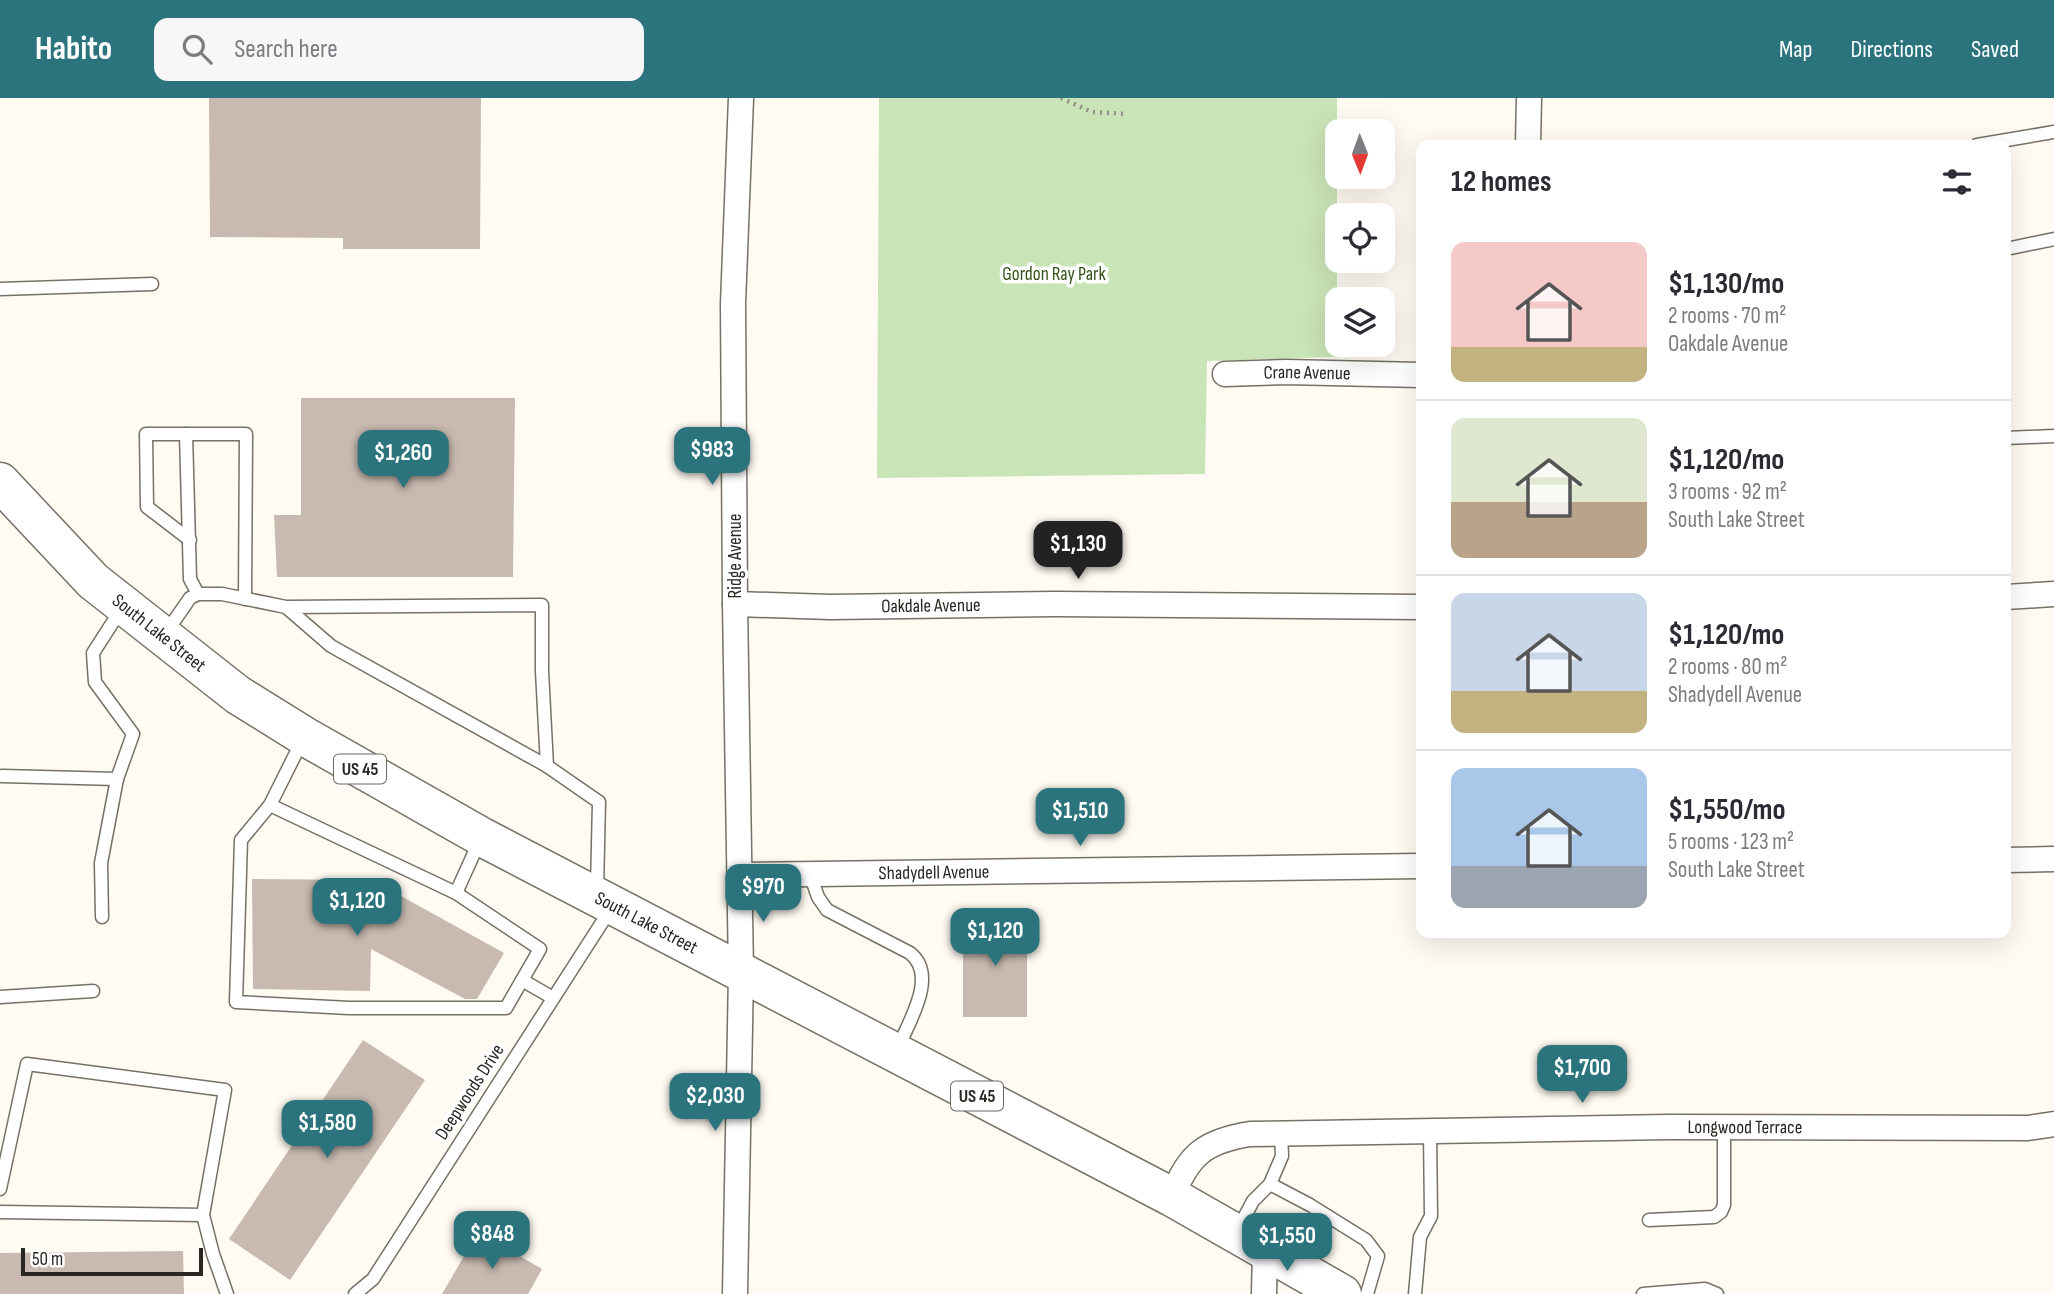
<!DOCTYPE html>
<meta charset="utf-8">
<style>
:root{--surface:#fff;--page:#f7f7f7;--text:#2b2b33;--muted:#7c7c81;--line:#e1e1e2;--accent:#2b747d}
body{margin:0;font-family:"Sofia Sans Condensed",sans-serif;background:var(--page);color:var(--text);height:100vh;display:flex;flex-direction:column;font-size:26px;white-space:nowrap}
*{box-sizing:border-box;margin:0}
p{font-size:23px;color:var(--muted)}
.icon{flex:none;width:38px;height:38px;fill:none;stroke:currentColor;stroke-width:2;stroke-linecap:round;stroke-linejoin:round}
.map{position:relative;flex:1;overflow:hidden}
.panel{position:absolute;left:1416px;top:42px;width:595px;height:798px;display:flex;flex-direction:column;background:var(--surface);border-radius:14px;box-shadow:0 7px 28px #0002}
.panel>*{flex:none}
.needle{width:46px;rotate:179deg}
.controls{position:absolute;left:1325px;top:21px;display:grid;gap:14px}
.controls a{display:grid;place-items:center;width:70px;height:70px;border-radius:14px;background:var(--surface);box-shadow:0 7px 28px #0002;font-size:35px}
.scale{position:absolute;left:21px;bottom:18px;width:182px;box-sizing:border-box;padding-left:7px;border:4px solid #282621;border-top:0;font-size:19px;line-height:24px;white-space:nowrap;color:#282621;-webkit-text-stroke:5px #fff;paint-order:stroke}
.price{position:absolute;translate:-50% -60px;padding:0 16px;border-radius:14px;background:var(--accent);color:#fff;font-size:23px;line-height:46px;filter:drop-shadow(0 2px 4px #0008)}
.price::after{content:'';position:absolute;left:50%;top:42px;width:21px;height:16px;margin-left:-10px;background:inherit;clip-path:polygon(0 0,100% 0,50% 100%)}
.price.current{background:#222;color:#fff}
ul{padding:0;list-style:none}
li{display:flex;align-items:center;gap:21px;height:175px;padding:0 35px}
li+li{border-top:2px solid var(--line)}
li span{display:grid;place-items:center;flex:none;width:196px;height:140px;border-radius:14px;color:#555}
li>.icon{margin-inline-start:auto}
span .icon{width:84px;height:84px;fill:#fffc;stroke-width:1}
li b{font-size:30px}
h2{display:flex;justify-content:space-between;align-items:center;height:84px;padding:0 35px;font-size:30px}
header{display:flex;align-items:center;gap:42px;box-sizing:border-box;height:98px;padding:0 35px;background:var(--accent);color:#fff}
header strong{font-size:33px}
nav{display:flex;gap:38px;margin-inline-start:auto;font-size:24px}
.search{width:490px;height:63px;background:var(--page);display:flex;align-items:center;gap:18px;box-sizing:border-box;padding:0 24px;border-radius:14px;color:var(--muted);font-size:26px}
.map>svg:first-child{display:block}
</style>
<header>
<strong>Habito</strong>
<div class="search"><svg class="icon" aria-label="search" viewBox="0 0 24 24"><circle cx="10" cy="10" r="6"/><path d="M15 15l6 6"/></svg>Search here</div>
<nav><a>Map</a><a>Directions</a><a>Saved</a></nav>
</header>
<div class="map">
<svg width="2054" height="1196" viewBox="0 0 2054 1196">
<rect width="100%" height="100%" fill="#fffbf2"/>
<!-- green -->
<path fill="#c9e4b6" d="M 879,0 L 1337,0 L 1337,259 L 1207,263 L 1205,376 L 877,380 Z"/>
<!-- building -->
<g fill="#c8bab0">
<path d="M 209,0 L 481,0 L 480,151 L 343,151 L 343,140 L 210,139 Z"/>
<path d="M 301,300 L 515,300 L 513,479 L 277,479 L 274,417 L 301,417 Z"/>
<path d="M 252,781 L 372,782 L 504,855 L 477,901 L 465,901 L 371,851 L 370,893 L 253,891 Z"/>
<rect x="963" y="820" width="64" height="99"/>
<path d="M 363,942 L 425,982 L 290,1182 L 229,1141 Z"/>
<path d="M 478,1134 L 542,1171 L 528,1196 L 442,1196 Z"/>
<path d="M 183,1153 L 184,1196 L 0,1196 L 0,1155 Z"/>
</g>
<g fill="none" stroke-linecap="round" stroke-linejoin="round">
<!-- service casing -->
<g stroke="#767164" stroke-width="15">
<g id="service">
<path d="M 1977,47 L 2054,34"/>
<path d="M 2006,151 L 2054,141"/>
<path d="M 0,191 L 152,186"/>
<path d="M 186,336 L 190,481 L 198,496"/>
<path d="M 2006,340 L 2054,338"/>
<path d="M 190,442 L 147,409 L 146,336 L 246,336 L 245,501"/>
<path d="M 165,536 L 190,500 L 198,496 L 222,496 L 286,509 L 542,507 L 542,573 L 547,668 L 331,548 L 286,509"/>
<path d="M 302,643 L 270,707 L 456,795 L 480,742"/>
<path d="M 547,668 L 599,704 L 597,791"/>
<path d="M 2,678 L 117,681 L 133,636 L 95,584 L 93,555 L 122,510"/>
<path d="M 270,707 L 241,742 L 236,904 L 349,910 L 506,910 L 540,851 L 456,795"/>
<path d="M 810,776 L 818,799 L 827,812 L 910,855 C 939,878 908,925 897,952"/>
<path d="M 102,819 L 101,765 L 117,681"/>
<path d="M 522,882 L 553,900"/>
<path d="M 0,899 L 93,893"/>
<path d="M 1270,1086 L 1310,1107 L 1366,1142 L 1378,1158 L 1367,1196"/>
<path d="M 0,1091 L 27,966 L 225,992 L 203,1117 L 213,1156 L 227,1196"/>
<path d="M 0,1114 L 203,1117"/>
<path d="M 1649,1122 L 1714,1119 L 1721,1114 L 1724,1107 L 1724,1029"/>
<path d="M 1237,1133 L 1253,1103 L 1270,1086 L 1282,1058 L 1281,1035"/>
<path d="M 355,1196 L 373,1181 L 610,812"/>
<path d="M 1415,1196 L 1420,1139 L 1431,1118 L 1430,1033"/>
<path d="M 1643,1196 L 1705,1191 L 1717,1196"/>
</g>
</g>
<!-- minor casing -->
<g stroke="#767164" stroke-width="27">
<g id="minor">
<path d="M 1528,47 L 1529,0"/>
<path id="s1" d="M 1225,276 L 1286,274 L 1421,277"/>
<path d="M 2006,499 L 2054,496"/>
<path id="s2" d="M 735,506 L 830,509 L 1055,506 L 1421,509"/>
<path d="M 2006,762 L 2054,761"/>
<path id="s3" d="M 740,777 L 1421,768"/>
<path id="s4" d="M 1172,1099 C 1188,1057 1205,1043 1250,1036 L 1668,1029 L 2028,1030 L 2054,1026"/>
<path d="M 735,1196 L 741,875 L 735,506 L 733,206 L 741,0"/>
<path d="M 1264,1196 L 1265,1152"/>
</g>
</g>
<!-- primary casing -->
<g stroke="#767164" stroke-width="41">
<g id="primary">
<path id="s5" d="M 0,384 L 93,483 L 238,597 L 304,638 L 482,739 L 1172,1099 L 1342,1196"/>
</g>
</g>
<!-- path -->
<path stroke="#928f88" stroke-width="4.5" stroke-dasharray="2 5" stroke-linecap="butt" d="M 1061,0 L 1092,14 L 1127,16"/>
<!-- service -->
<use href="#service" stroke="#fff" stroke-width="12"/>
<!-- minor -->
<use href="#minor" stroke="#fff" stroke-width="24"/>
<!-- primary -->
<use href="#primary" stroke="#fff" stroke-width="38"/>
</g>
<g text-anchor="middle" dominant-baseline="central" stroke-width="7" stroke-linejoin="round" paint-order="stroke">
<!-- shield labels -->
<g fill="#fff" stroke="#686764" stroke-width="2">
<rect x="334" y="656.5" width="52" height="29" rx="5"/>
<rect x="951" y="983.5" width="52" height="29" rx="5"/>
</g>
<g font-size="18" font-weight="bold" fill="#282621">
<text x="360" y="671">US 45</text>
<text x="977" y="998">US 45</text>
</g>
<!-- park labels -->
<g font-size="19" fill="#345317" stroke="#fff">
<text x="1054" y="176">Gordon Ray Park</text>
</g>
<!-- street labels -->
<g font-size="19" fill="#282621" stroke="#fff">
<text stroke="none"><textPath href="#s1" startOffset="82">Crane Avenue</textPath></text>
<text transform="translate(735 458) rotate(-90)">Ridge Avenue</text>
<text stroke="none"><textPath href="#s2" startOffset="196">Oakdale Avenue</textPath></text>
<text stroke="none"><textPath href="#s5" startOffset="220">South Lake Street</textPath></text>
<text stroke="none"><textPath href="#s3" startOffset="194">Shadydell Avenue</textPath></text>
<text stroke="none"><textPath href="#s5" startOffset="788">South Lake Street</textPath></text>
<text transform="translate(470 994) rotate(-57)">Deepwoods Drive</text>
<text stroke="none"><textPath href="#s4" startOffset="602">Longwood Terrace</textPath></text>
</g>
</g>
</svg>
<div class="controls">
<a><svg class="needle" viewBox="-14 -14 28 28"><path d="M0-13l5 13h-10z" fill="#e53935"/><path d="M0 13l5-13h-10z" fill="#7c7c81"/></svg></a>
<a><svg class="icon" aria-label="locate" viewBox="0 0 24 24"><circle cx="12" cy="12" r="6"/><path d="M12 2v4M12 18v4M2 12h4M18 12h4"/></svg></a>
<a><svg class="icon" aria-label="layers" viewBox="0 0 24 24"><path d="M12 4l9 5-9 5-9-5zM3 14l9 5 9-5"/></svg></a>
</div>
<div class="scale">50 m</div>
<b class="price" style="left:712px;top:389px">$983</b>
<b class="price" style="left:403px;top:392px">$1,260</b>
<b class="price current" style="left:1078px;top:483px">$1,130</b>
<b class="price" style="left:1080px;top:750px">$1,510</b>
<b class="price" style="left:763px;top:826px">$970</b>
<b class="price" style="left:357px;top:840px">$1,120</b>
<b class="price" style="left:995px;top:870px">$1,120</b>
<b class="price" style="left:1582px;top:1007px">$1,700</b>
<b class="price" style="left:715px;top:1035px">$2,030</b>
<b class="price" style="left:327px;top:1062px">$1,580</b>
<b class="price" style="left:492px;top:1173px">$848</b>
<b class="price" style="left:1287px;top:1175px">$1,550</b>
<section class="panel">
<h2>12 homes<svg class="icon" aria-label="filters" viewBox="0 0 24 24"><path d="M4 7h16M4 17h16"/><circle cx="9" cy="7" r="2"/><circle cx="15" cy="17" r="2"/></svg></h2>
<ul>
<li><span style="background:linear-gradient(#f6c9c9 75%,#c2b280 0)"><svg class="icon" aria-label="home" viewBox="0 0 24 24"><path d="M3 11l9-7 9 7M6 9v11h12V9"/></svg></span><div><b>$1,130/mo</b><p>2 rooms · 70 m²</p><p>Oakdale Avenue</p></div></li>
<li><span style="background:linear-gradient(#dfe7d0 60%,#b9a48a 0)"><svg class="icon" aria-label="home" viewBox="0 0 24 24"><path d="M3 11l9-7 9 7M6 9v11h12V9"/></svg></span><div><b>$1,120/mo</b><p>3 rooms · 92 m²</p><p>South Lake Street</p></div></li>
<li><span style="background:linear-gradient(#c9d6e8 70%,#c2b280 0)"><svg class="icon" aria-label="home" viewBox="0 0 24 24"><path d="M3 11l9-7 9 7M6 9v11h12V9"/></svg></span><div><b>$1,120/mo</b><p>2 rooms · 80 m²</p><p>Shadydell Avenue</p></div></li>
<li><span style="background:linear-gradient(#a9c7e8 70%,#9aa5b1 0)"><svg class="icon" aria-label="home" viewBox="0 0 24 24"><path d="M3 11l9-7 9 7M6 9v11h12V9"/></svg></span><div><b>$1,550/mo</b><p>5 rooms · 123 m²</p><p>South Lake Street</p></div></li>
</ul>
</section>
</div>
